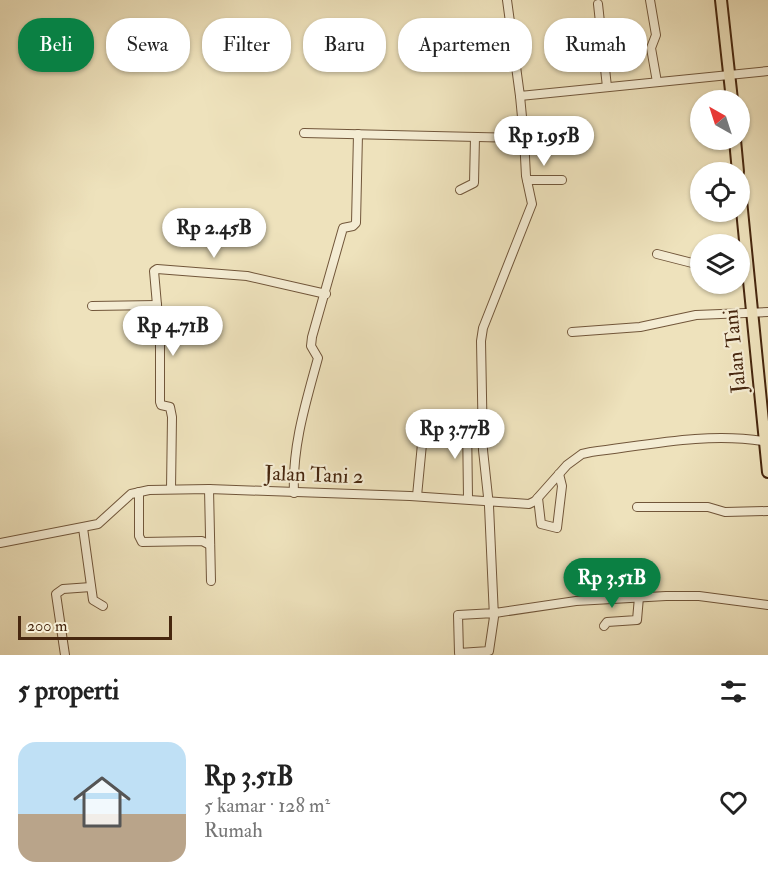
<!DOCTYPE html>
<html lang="id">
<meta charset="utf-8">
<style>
:root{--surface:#fff;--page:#f6f6f6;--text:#222;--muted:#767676;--line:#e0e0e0;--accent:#0b8043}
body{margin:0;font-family:"IM FELL Double Pica",serif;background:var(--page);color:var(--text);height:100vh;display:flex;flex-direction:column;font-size:22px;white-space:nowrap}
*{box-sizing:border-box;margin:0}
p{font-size:20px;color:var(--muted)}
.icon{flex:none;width:33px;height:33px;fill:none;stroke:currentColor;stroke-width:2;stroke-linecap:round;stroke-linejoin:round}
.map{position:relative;height:655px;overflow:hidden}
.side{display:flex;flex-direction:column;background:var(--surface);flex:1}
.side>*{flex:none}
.banner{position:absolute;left:18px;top:18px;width:732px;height:54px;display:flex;gap:12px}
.needle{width:39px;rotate:321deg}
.buttons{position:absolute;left:690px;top:90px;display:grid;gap:12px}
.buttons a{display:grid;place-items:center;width:60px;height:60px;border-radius:50%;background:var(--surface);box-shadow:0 2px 4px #0004;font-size:30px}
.scale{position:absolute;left:18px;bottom:15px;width:154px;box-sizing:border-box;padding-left:6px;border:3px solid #47270f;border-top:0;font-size:16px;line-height:21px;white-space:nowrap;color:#47270f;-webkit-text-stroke:4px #f4ecd3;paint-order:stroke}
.price{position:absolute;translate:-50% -51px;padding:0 14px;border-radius:21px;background:#fff;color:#222;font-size:20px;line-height:39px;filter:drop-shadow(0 2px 3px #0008)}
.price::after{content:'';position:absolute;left:50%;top:36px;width:18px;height:14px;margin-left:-9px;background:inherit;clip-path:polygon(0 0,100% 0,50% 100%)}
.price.active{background:var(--accent);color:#fff}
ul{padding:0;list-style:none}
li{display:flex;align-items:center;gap:18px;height:150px;padding:0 18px}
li+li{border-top:2px solid var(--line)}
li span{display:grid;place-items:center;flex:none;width:168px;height:120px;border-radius:18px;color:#555}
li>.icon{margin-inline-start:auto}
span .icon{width:72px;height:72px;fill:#fffc;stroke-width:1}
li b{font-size:26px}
h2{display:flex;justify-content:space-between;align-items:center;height:72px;padding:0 18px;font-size:26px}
.chip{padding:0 21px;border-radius:24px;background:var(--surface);box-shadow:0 2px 4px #0004;font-size:21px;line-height:54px}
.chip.active{background:var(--accent);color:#fff}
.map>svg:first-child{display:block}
</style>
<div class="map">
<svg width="768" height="655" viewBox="0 0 768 655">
<rect width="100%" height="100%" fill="#eee2bc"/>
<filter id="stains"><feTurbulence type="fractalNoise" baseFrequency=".00333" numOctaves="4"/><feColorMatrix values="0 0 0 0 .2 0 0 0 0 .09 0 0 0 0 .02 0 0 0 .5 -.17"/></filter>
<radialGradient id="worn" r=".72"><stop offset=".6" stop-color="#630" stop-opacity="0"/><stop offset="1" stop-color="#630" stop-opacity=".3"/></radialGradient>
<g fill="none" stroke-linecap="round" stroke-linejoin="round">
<!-- minor casing -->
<g stroke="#71563a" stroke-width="10">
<g id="minor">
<path d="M 507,0 L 520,96 L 768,71"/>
<path d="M 650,0 L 656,35 L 651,48 L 657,82"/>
<path d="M 598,4 L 607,87"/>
<path d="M 520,96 L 524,138"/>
<path d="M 304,133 L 524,138 L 526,176 L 532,204 L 483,328 L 481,341 L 483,450 L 489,506 L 494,617 L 489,651 L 459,653 L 458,615 L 495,613 L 576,601 L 666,596 L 699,596 L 768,605"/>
<path d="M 527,180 L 562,180"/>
<path d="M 460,190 L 474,183 L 475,137"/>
<path d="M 657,254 L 700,265"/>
<path d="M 157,305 L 154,271 L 157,269 L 247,276 L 326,294"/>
<path d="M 92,306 L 157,305 L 160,335 L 160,402 L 161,405 L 170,407 L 172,417 L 171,489"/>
<path d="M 572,332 L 640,327 L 696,315 L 768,312"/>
<path d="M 467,421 L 468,498"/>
<path d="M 209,489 L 211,581"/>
<path d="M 139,492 L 139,536 L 142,542 L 202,541 L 210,545"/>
<path d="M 294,493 C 292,446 306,402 318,358 L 311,346 L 312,337 L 343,228 L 353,226 L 356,223 L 358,134"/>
<path d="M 417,496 L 422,444 L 426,440 L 435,438"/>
<path d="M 538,498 L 541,524 L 557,528 L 562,486 L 559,474"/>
<path d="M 637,507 L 708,507 L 725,512 L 768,511"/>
<path d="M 83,528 L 93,600 L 103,606"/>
<path d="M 0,543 L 98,524 L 131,494 L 149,490 L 209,489 L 410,496 L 529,504 L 535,501 L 567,465 L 582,454 L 591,452 C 648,445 706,432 763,441"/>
<path d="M 604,626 L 607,622 L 637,620 L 639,597"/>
<path d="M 65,655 L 56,594 L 63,589 L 91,587"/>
</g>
</g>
<!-- highway casing -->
<g stroke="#47270f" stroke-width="14">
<g id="highway">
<path d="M 721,0 L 732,100"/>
<path d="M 735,140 L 738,172"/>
<path d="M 740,190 L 768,472"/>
</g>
</g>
<!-- minor -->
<use href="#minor" stroke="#f4ecd3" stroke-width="8"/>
<!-- highway -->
<use href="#highway" stroke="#eee2bc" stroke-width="10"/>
</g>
<g text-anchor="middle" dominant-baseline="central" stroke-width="4.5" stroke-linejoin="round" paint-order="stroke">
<!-- street labels -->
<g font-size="21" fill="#47270f" stroke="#f4ecd3">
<text transform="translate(735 351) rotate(-96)">Jalan Tani</text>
<text transform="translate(314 475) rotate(2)">Jalan Tani 2</text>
</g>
</g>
<rect width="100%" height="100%" filter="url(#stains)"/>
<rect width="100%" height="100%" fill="url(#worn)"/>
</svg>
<div class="buttons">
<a><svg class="needle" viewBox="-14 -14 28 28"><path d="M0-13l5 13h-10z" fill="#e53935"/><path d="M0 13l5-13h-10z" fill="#767676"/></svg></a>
<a><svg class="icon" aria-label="locate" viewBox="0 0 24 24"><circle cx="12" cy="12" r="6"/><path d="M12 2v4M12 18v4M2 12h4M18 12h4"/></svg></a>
<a><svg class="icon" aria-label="layers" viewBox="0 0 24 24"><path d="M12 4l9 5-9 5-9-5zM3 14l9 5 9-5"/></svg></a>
</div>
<div class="scale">200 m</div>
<b class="price" style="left:544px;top:167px">Rp 1.95B</b>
<b class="price" style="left:214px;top:259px">Rp 2.45B</b>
<b class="price" style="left:173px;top:357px">Rp 4.71B</b>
<b class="price" style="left:455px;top:460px">Rp 3.77B</b>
<b class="price active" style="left:612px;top:609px">Rp 3.51B</b>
<div class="banner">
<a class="chip active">Beli</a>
<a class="chip">Sewa</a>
<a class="chip">Filter</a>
<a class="chip">Baru</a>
<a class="chip">Apartemen</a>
<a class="chip">Rumah</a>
</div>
</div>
<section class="side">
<h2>5 properti<svg class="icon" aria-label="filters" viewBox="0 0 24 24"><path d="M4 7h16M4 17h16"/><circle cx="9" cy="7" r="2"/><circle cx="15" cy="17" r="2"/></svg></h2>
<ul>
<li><span style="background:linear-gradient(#bfe0f5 60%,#b9a48a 0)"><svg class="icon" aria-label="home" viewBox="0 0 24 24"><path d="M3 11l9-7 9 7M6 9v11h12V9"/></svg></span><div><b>Rp 3.51B</b><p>5 kamar · 128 m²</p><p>Rumah</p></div><svg class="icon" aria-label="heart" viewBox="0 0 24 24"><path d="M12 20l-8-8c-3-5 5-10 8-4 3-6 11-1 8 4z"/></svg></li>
</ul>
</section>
